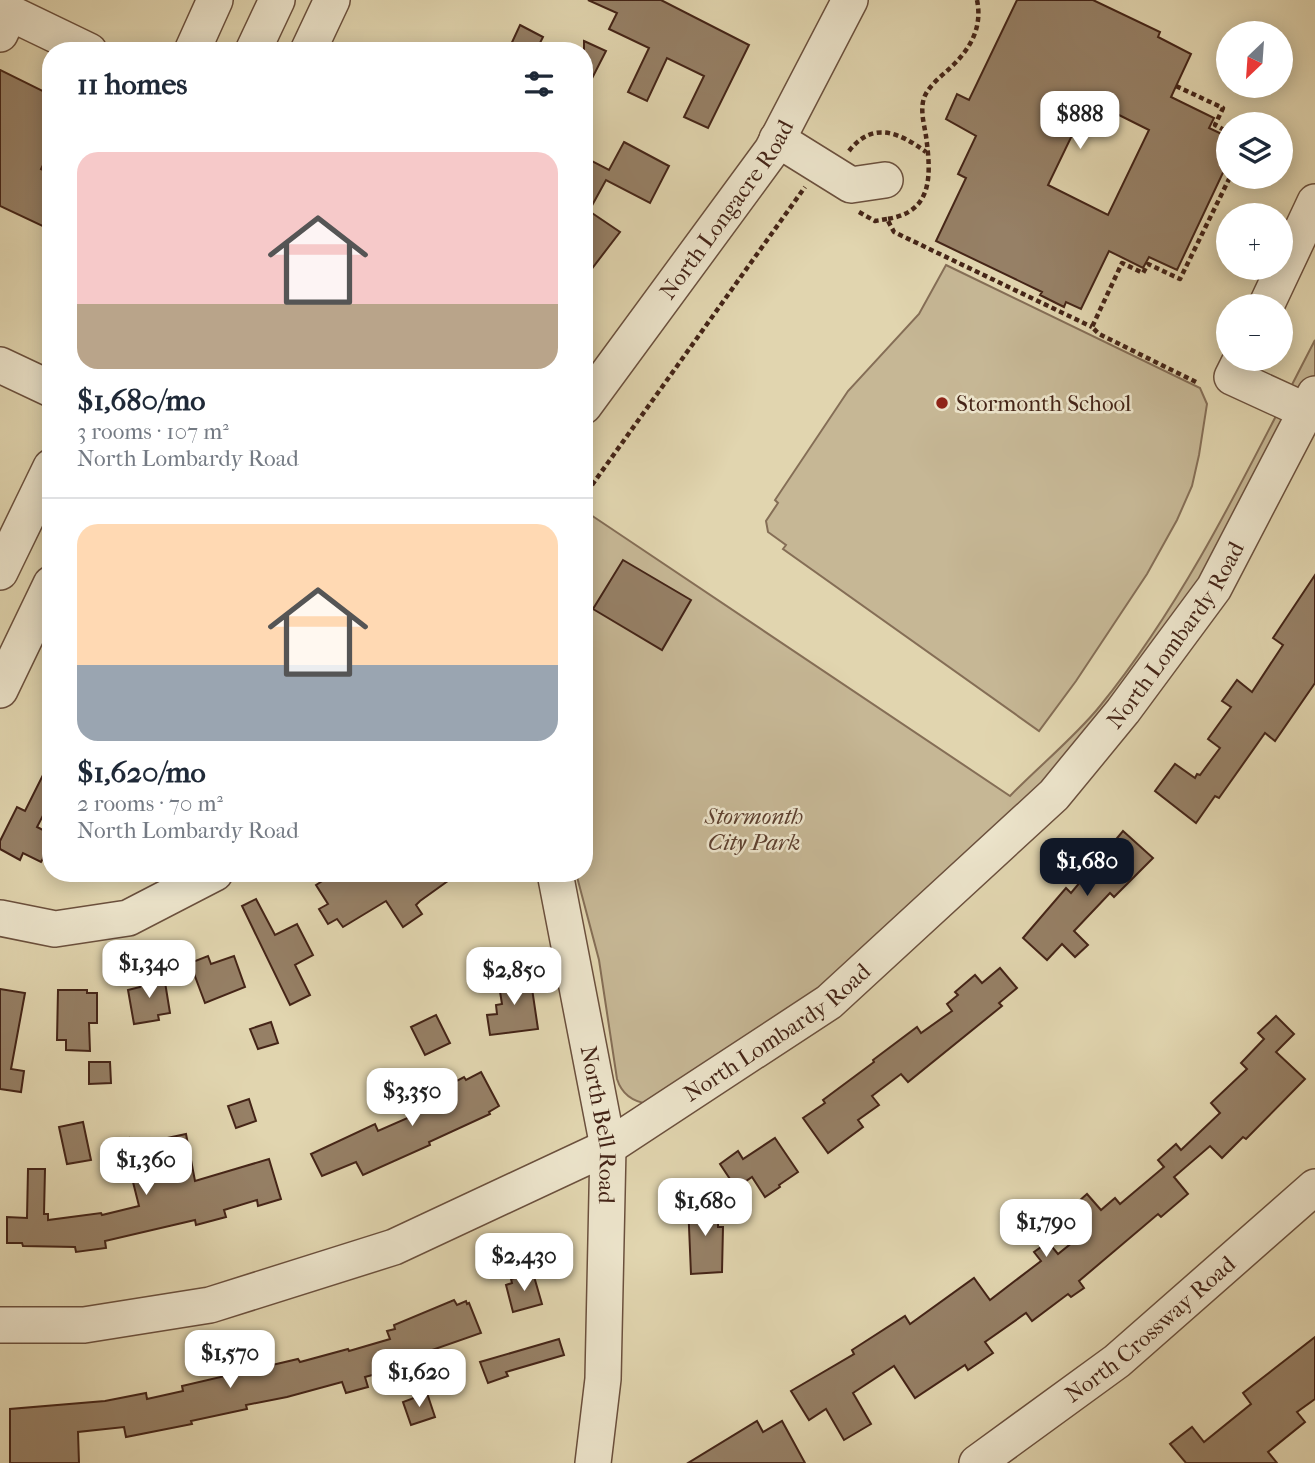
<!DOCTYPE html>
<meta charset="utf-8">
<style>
:root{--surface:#fff;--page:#f6f6f7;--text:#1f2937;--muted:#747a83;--line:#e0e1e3;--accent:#111827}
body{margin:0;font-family:"IM FELL French Canon",serif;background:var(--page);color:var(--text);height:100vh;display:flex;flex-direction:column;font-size:26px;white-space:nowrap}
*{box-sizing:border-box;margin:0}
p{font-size:23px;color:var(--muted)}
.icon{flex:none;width:38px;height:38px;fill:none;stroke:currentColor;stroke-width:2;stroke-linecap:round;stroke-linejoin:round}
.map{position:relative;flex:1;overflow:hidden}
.details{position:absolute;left:42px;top:42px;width:551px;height:840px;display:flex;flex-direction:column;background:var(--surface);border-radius:28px;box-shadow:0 4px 18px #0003}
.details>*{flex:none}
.needle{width:46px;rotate:205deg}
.tools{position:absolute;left:1216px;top:21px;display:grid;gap:14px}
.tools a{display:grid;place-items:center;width:77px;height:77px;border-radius:50%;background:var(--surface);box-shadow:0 4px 18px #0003;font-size:35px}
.price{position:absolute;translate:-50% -60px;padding:0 16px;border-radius:14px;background:#fff;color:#222;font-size:23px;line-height:46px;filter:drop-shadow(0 2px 4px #0008)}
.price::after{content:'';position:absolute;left:50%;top:42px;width:21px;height:16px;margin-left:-10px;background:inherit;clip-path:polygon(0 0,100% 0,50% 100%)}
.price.selected{background:var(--accent);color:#fff}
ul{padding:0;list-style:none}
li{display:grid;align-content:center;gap:14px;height:371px;padding:0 35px}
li+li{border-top:2px solid var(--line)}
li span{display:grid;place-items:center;height:217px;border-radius:21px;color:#555}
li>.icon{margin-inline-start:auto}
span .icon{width:126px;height:126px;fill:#fffc;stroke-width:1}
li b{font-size:30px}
h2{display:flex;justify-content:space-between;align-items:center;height:84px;padding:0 35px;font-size:30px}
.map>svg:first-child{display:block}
</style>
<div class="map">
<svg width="1315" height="1463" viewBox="0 0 1315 1463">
<rect width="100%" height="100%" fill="#e1d5af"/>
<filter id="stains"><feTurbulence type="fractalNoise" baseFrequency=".00286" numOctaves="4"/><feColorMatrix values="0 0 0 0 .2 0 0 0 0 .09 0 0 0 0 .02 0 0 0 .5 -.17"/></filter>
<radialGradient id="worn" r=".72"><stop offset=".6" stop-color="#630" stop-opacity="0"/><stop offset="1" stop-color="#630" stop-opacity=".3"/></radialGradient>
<!-- green -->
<g fill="#c6b795" stroke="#856e56" stroke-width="2">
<path d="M 946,265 L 1200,388 L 1207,404 L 1199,455 L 1192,486 L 1177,520 L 1147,574 L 1076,681 L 1039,731 L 783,549 L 786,545 L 768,532 L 766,521 L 778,503 L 775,500 L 848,391 L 919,314 Z"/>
<path d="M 1315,340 L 1315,376 L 1263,478 L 1212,566 L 1047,784 L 820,993 L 649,1104 C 633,1102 622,1095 617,1079 L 599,960 L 576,873 L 584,873 L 585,511 L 1010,796 C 1038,767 1075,737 1100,706 C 1189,596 1250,465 1315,340 Z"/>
</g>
<!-- building -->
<g fill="#968066" stroke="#442417" stroke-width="2" fill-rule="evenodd">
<path d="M 588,0 L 661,0 L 749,45 L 708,128 L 684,117 L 704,76 L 667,58 L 647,101 L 628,92 L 649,48 L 609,29 L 617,13 Z"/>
<path d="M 1017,0 L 1093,0 L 1160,32 L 1158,37 L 1191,54 L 1171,97 L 1214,118 L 1209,128 L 1228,137 L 1228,162 L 1177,270 L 1149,257 L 1143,268 L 1109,251 L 1081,309 L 1066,302 L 1064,307 L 1040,295 L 1042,292 L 936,241 L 966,178 L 958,174 L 976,136 L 946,119 L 957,94 L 969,100 ZM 1089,100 L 1149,130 L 1108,215 L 1048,185 Z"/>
<path d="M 520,25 L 543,37 L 536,51 L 508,51 Z"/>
<path d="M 584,41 L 606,51 L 584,94 Z"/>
<path d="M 0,70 L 51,95 L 51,149 L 41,169 L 51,174 L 51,230 L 0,206 Z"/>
<path d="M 624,142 L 669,166 L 650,203 L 606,180 L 589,211 L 620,232 L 584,279 L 584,171 L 590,160 L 609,170 Z"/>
<path d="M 623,560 L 691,600 L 662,650 L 593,609 Z"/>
<path d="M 1315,575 L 1315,683 L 1275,741 L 1265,733 L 1219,798 L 1215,796 L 1196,823 L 1155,791 L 1175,764 L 1195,778 L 1197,774 L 1200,775 L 1220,748 L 1208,739 L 1231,707 L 1222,701 L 1237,680 L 1252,692 L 1283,645 L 1273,638 Z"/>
<path d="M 51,759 L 51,800 L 37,827 L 51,834 L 51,855 L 46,853 L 41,862 L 23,853 L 20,860 L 0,849 L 0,841 L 17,807 L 25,811 Z"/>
<path d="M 1123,831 L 1153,858 L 1114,897 L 1110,893 L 1074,931 L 1088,945 L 1075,957 L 1062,944 L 1047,960 L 1023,938 L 1066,888 L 1071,893 Z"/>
<path d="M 335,873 L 459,873 L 420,901 L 416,905 L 422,914 L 403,927 L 386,901 L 343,927 L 337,919 L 328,924 L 319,909 L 328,904 L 316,885 Z"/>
<path d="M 256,899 L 275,935 L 297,924 L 313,955 L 295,965 L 310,995 L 290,1005 L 242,906 Z"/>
<path d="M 208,956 L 211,964 L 234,956 L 245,987 L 205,1003 L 190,963 Z"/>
<path d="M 1000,968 L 1017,988 L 999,1003 L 1002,1006 L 908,1082 L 901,1074 L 872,1096 L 879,1105 L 858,1120 L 863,1127 L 828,1153 L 803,1118 L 825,1103 L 823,1100 L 874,1062 L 873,1060 L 917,1027 L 921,1033 L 952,1011 L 947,1004 L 958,995 L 955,992 L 975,975 L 982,983 Z"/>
<path d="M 530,975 L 538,1029 L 490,1035 L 487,1015 L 497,1014 L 496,1005 L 502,1004 L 498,979 Z"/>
<path d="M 164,976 L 170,1013 L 158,1015 L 159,1020 L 134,1024 L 128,990 L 140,987 L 139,980 Z"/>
<path d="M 0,989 L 25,993 L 11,1069 L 24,1071 L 21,1092 L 0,1089 Z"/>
<path d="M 58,990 L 87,990 L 87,993 L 97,993 L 97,1023 L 89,1023 L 90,1051 L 66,1050 L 66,1040 L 57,1040 Z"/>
<path d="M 436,1015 L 450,1043 L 425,1055 L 411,1027 Z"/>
<path d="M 1276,1016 L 1294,1034 L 1276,1052 L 1305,1079 L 1246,1139 L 1243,1137 L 1222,1158 L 1210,1146 L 1174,1177 L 1188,1194 L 1161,1217 L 1158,1214 L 1079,1281 L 1084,1288 L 1071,1297 L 1068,1294 L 1032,1321 L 1026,1313 L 985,1342 L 993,1353 L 968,1370 L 965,1365 L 915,1398 L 894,1366 L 853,1393 L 871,1424 L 844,1440 L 826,1409 L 809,1420 L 791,1391 L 854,1354 L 852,1350 L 905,1316 L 910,1324 L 974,1278 L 990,1300 L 1041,1261 L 1034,1252 L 1048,1242 L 1058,1254 L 1089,1229 L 1071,1208 L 1087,1194 L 1101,1210 L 1115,1198 L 1120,1204 L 1164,1167 L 1158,1160 L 1176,1144 L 1181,1150 L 1220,1113 L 1211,1103 L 1247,1069 L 1241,1063 L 1264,1039 L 1258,1033 Z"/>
<path d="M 271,1022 L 278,1043 L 258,1049 L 250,1029 Z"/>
<path d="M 89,1062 L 110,1062 L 111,1083 L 89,1084 Z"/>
<path d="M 481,1072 L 499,1106 L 489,1112 L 490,1114 L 429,1142 L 430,1145 L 363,1175 L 356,1162 L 322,1176 L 311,1154 L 375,1124 L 378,1131 L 419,1113 L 415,1103 L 464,1077 L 466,1080 Z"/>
<path d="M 249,1099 L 256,1121 L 236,1128 L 228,1106 Z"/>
<path d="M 83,1122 L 91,1160 L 67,1164 L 59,1127 Z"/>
<path d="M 186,1134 L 195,1181 L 269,1159 L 281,1199 L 258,1206 L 257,1200 L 224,1210 L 226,1217 L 196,1225 L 195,1220 L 105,1241 L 106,1248 L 76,1252 L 75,1247 L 23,1246 L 22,1243 L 7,1243 L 7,1217 L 27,1218 L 28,1169 L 45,1169 L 44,1214 L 48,1214 L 48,1220 L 101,1213 L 102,1215 L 139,1206 L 129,1166 L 108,1170 L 103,1144 L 129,1138 L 130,1146 Z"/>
<path d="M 775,1138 L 798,1172 L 779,1185 L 780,1187 L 765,1197 L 752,1177 L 736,1188 L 720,1164 L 738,1151 L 743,1159 Z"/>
<path d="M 718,1202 L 718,1227 L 723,1227 L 722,1272 L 691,1274 L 688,1203 Z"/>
<path d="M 533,1273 L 542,1304 L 513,1312 L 506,1285 L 512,1283 L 511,1279 Z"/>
<path d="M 454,1300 L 457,1305 L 466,1301 L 467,1304 L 469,1303 L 481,1333 L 375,1370 L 376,1374 L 365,1377 L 368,1387 L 346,1393 L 342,1382 L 287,1397 L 246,1405 L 247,1409 L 191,1421 L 192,1424 L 126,1437 L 124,1427 L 78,1432 L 79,1463 L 10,1463 L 10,1409 L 105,1401 L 146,1393 L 147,1399 L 183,1391 L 182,1386 L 298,1359 L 300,1362 L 348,1349 L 349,1351 L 390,1339 L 387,1331 L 395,1329 L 394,1325 Z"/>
<path d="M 1315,1337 L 1315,1399 L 1297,1412 L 1305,1422 L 1268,1452 L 1277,1463 L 1186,1463 L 1170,1444 L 1192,1427 L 1204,1442 L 1251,1404 L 1243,1393 Z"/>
<path d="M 559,1339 L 564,1355 L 506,1372 L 508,1376 L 488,1383 L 480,1362 Z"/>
<path d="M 427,1393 L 435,1417 L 411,1425 L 403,1402 Z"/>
<path d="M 757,1421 L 763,1432 L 782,1421 L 805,1463 L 688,1463 Z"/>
</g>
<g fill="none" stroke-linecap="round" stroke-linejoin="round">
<!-- minor casing -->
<g stroke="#6b503d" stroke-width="38">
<g id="minor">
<path d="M 0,34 L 10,13 L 89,51"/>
<path d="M 192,51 L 215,0"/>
<path d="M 253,51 L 277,0"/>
<path d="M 308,51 L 332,0"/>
<path d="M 777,139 L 851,185 L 885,180"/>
<path d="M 1266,306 L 1315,202"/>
<path d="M 1241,359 L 1232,377 L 1306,411"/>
<path d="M 0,365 L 51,389"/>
<path id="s1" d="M 584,406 L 772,150 L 850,0"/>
<path d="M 0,572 L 51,467"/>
<path d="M 0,690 L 51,584"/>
<path id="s2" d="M 555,873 L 608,1147 L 603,1379 L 593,1463"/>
<path d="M 0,918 L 55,929 L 128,918 L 215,873"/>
<path id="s3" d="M 0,1325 L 84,1325 L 210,1305 L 394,1247 L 608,1147 L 829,1002 L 1054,795 L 1123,711 L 1214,588 L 1315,394"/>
<path id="s4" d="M 977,1463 L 1117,1361 L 1315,1187"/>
</g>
</g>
<!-- path -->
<g stroke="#442417" stroke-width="4.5" stroke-dasharray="5 3.5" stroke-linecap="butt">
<path d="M 977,0 C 983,29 969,51 948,70 C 939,78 928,87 924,98 C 920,110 924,124 926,136 C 931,174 934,212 887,219 L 894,232 L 1092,327"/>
<path d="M 1176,86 L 1223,108 L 1215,125 L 1228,132"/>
<path d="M 849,151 C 873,120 900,133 926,152"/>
<path d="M 859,212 L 875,221 L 887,219"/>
<path d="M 1196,382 L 1099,334 L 1092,327 L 1122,263 L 1143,273 L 1148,264 L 1180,279 L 1230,177"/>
<path d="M 592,485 L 805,187"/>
</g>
<!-- minor -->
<use href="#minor" stroke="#ece4cb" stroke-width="35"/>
</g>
<!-- markers -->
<circle fill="#8f2418" stroke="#ece4cb" stroke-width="2.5" cx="942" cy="403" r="7"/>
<g text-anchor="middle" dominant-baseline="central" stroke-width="5" stroke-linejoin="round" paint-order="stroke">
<!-- street labels -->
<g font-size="23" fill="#442417" stroke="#ece4cb">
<text stroke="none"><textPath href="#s1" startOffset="243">North Longacre Road</textPath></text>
<text stroke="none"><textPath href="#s3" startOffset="1412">North Lombardy Road</textPath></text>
<text stroke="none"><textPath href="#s3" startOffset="845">North Lombardy Road</textPath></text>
<text stroke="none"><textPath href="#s2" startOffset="256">North Bell Road</textPath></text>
<text stroke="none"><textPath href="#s4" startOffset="219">North Crossway Road</textPath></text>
</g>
<!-- poi labels -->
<g font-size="23" fill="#442417" stroke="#ece4cb" text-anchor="start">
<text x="956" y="403">Stormonth School</text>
</g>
<!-- park labels -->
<g font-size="23" font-style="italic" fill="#5e4130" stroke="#ece4cb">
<text x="754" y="816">Stormonth<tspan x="754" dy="26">City Park</tspan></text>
</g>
</g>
<rect width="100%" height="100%" filter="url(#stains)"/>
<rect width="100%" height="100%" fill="url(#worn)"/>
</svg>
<div class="tools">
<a><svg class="needle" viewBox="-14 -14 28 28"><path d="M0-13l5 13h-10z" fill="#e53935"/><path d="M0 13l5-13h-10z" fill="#747a83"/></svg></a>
<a><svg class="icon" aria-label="layers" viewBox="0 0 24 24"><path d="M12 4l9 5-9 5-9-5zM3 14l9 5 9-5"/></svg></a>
<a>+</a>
<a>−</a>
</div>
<b class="price" style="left:1080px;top:151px">$888</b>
<b class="price selected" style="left:1087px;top:898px">$1,680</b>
<b class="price" style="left:149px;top:1000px">$1,340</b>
<b class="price" style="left:514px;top:1007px">$2,850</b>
<b class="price" style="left:412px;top:1128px">$3,350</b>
<b class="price" style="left:146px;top:1197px">$1,360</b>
<b class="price" style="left:705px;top:1238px">$1,680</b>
<b class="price" style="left:1046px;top:1259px">$1,790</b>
<b class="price" style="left:524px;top:1293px">$2,430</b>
<b class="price" style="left:230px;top:1390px">$1,570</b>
<b class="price" style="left:419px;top:1409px">$1,620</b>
<section class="details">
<h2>11 homes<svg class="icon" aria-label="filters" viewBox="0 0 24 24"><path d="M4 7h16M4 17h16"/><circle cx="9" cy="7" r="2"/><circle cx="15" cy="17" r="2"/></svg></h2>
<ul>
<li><span style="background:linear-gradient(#f6c9c9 70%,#b9a48a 0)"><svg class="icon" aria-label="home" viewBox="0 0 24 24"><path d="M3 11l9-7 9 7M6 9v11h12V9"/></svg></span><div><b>$1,680/mo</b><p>3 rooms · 107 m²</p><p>North Lombardy Road</p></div></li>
<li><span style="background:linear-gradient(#ffd9b3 65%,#9aa5b1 0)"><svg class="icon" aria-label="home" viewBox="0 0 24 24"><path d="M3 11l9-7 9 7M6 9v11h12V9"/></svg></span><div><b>$1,620/mo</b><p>2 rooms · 70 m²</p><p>North Lombardy Road</p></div></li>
</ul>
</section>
</div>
